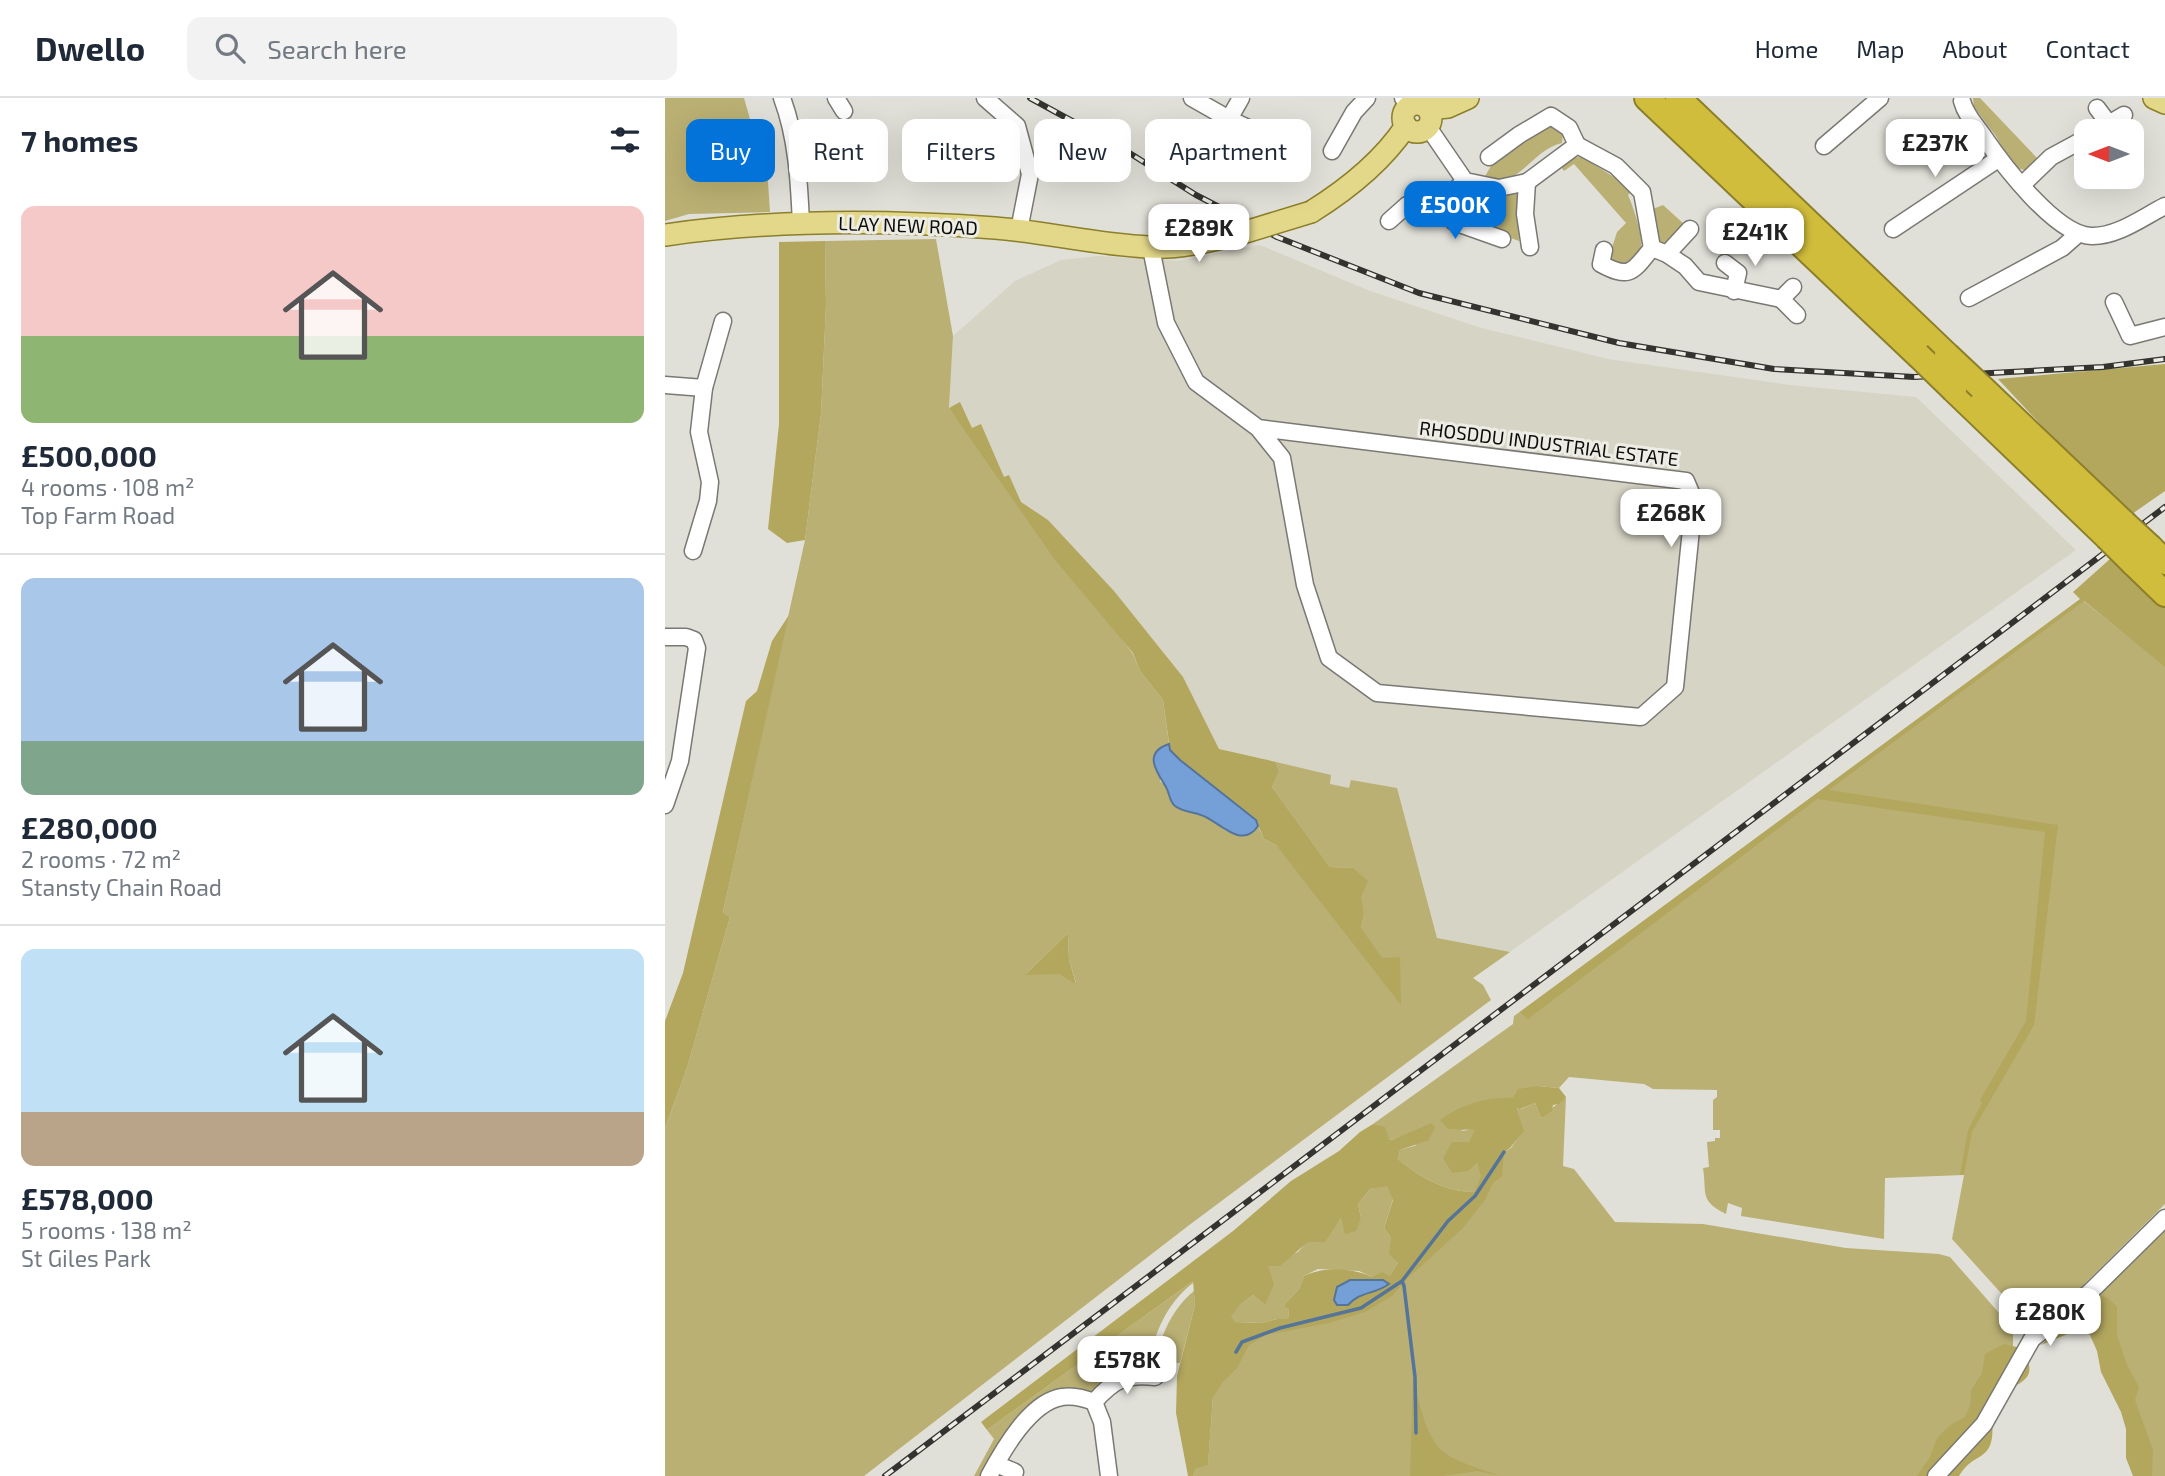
<!DOCTYPE html>
<meta charset="utf-8">
<style>
:root{--surface:#fff;--page:#f2f2f3;--text:#1f2937;--muted:#747a83;--line:#e0e1e3;--accent:#0373da}
body{margin:0;font-family:"Exo 2",sans-serif;background:var(--page);color:var(--text);height:100vh;display:flex;flex-direction:column;font-size:26px;white-space:nowrap}
*{box-sizing:border-box;margin:0}
p{font-size:23px;color:var(--muted)}
.icon{flex:none;width:38px;height:38px;fill:none;stroke:currentColor;stroke-width:2;stroke-linecap:round;stroke-linejoin:round}
.map{position:relative;flex:1;overflow:hidden}
.side{display:flex;flex-direction:column;background:var(--surface);width:665px}
.side>*{flex:none}
.guide{position:absolute;left:21px;top:21px;width:665px;height:63px;display:flex;gap:14px}
.needle{width:46px;rotate:270deg}
.buttons{position:absolute;left:1409px;top:21px;display:grid;gap:14px}
.buttons a{display:grid;place-items:center;width:70px;height:70px;border-radius:14px;background:var(--surface);box-shadow:0 7px 28px #0002;font-size:35px}
.price{position:absolute;translate:-50% -60px;padding:0 16px;border-radius:14px;background:#fff;color:#222;font-size:23px;line-height:46px;filter:drop-shadow(0 2px 4px #0008)}
.price::after{content:'';position:absolute;left:50%;top:42px;width:21px;height:16px;margin-left:-10px;background:inherit;clip-path:polygon(0 0,100% 0,50% 100%)}
.price.current{background:var(--accent);color:#fff}
ul{padding:0;list-style:none}
li{display:grid;align-content:center;gap:14px;height:371px;padding:0 21px}
li+li{border-top:2px solid var(--line)}
li span{display:grid;place-items:center;height:217px;border-radius:14px;color:#555}
li>.icon{margin-inline-start:auto}
span .icon{width:126px;height:126px;fill:#fffc;stroke-width:1}
li b{font-size:30px}
h2{display:flex;justify-content:space-between;align-items:center;height:84px;padding:0 21px;font-size:30px}
.pill{padding:0 24px;border-radius:14px;background:var(--surface);box-shadow:0 7px 28px #0002;font-size:24px;line-height:63px}
.pill.current{background:var(--accent);color:#fff}
header{display:flex;align-items:center;gap:42px;box-sizing:border-box;height:98px;padding:0 35px;background:var(--surface);border-bottom:2px solid var(--line)}
header strong{font-size:33px}
nav{display:flex;gap:38px;margin-inline-start:auto;font-size:24px}
.search{width:490px;height:63px;background:var(--page);display:flex;align-items:center;gap:18px;box-sizing:border-box;padding:0 24px;border-radius:14px;color:var(--muted);font-size:26px}
main{display:flex;flex:1;min-height:0}
.map>svg:first-child{display:block}
</style>
<header>
<strong>Dwello</strong>
<div class="search"><svg class="icon" aria-label="search" viewBox="0 0 24 24"><circle cx="10" cy="10" r="6"/><path d="M15 15l6 6"/></svg>Search here</div>
<nav><a>Home</a><a>Map</a><a>About</a><a>Contact</a></nav>
</header>
<main>
<section class="side">
<h2>7 homes<svg class="icon" aria-label="filters" viewBox="0 0 24 24"><path d="M4 7h16M4 17h16"/><circle cx="9" cy="7" r="2"/><circle cx="15" cy="17" r="2"/></svg></h2>
<ul>
<li><span style="background:linear-gradient(#f6c9c9 60%,#8fb573 0)"><svg class="icon" aria-label="home" viewBox="0 0 24 24"><path d="M3 11l9-7 9 7M6 9v11h12V9"/></svg></span><div><b>£500,000</b><p>4 rooms · 108 m²</p><p>Top Farm Road</p></div></li>
<li><span style="background:linear-gradient(#a9c7e8 75%,#7fa58c 0)"><svg class="icon" aria-label="home" viewBox="0 0 24 24"><path d="M3 11l9-7 9 7M6 9v11h12V9"/></svg></span><div><b>£280,000</b><p>2 rooms · 72 m²</p><p>Stansty Chain Road</p></div></li>
<li><span style="background:linear-gradient(#bfe0f5 75%,#b9a48a 0)"><svg class="icon" aria-label="home" viewBox="0 0 24 24"><path d="M3 11l9-7 9 7M6 9v11h12V9"/></svg></span><div><b>£578,000</b><p>5 rooms · 138 m²</p><p>St Giles Park</p></div></li>
</ul>
</section>
<div class="map">
<svg width="1500" height="1378" viewBox="0 0 1500 1378">
<rect width="100%" height="100%" fill="#e1e0d8"/>
<!-- built -->
<path fill="#d6d4c5" d="M 595,147 L 705,193 L 813,229 L 943,261 L 1125,287 L 1251,299 L 1411,452 L 808,880 L 740,913 L 284,310 L 288,238 L 350,183 L 396,162 L 433,158 L 513,163 Z"/>
<!-- green -->
<g fill="#bab073" fill-rule="evenodd">
<path d="M 0,0 L 79,0 L 103,84 L 105,114 L 24,116 L 0,123 Z"/>
<path d="M 1315,0 L 1373,61 L 1363,73 L 1352,70 L 1342,59 L 1331,38 L 1309,9 L 1308,0 Z"/>
<path d="M 883,25 L 895,27 L 898,36 L 897,45 C 872,51 860,76 840,82 C 834,84 824,82 818,82 L 831,59 Z"/>
<path d="M 917,59 L 952,81 L 965,95 L 963,97 C 968,108 980,142 975,153 C 973,159 964,165 960,169 L 946,164 L 944,159 L 952,134 L 961,125 L 909,66 L 899,73 L 892,64 L 901,60 Z"/>
<path d="M 855,95 L 853,106 L 854,143 L 793,121 L 787,105 L 792,104 L 799,96 Z"/>
<path d="M 998,107 L 1019,126 L 1018,131 L 1000,148 L 994,145 L 988,111 Z"/>
<path d="M 271,141 L 288,238 L 284,310 L 468,556 L 475,573 L 498,602 L 504,646 L 496,649 L 495,683 L 502,690 L 504,699 L 523,714 L 539,717 L 561,733 L 590,733 L 593,728 L 599,741 L 611,747 L 717,861 L 696,829 L 699,817 L 688,770 L 665,769 L 607,689 L 614,674 L 611,664 L 666,677 L 665,686 L 684,690 L 686,682 L 732,690 L 772,840 L 845,854 L 808,880 L 818,887 L 826,902 L 523,1128 L 199,1378 L 0,1378 L 0,1030 L 22,970 L 65,819 L 58,814 L 140,442 L 156,316 L 161,207 L 160,143 ZM 403,835 L 404,861 L 411,885 L 393,876 L 361,876 Z"/>
<path d="M 1416,501 L 1500,568 L 1500,1106 L 1377,1228 L 1364,1226 L 1287,1141 L 1299,1077 L 1220,1080 L 1219,1141 L 1076,1118 L 1077,1110 L 1063,1105 L 1061,1116 C 1034,1103 1042,1095 1038,1070 L 1044,1069 L 1042,1044 L 1050,1043 L 1050,1040 L 1055,1040 L 1055,1032 L 1048,1032 L 1048,1002 L 1052,999 L 1052,992 L 988,991 L 979,986 L 904,979 L 894,990 L 873,988 L 848,1000 L 796,1033 L 811,1031 L 803,1044 L 817,1077 L 809,1094 C 781,1094 754,1079 733,1061 L 735,1052 L 752,1047 L 724,1041 L 708,1026 L 848,926 L 849,918 Z"/>
<path d="M 901,999 L 898,1068 L 909,1071 L 950,1124 L 1038,1126 L 1181,1150 L 1274,1156 L 1285,1159 L 1348,1231 L 1348,1248 L 1332,1282 L 1257,1378 L 528,1378 L 531,1371 L 543,1366 L 548,1299 L 562,1250 L 615,1230 L 696,1210 L 810,1098 L 839,1054 L 846,1050 L 858,1033 L 852,1009 L 856,1011 L 870,1005 L 876,1020 C 884,1011 892,1007 901,999 Z"/>
<path d="M 722,1087 L 728,1101 L 719,1130 L 726,1140 L 733,1165 L 724,1178 L 707,1179 L 694,1173 L 653,1171 L 639,1178 L 634,1191 L 618,1208 L 624,1212 L 623,1221 L 612,1221 L 597,1225 L 570,1224 L 565,1218 L 576,1206 L 588,1197 L 600,1207 L 602,1168 L 633,1154 L 643,1143 L 669,1129 L 677,1119 L 696,1120 L 693,1106 L 705,1091 Z"/>
<path d="M 1500,1130 L 1500,1378 L 1473,1378 L 1433,1193 Z"/>
<path d="M 528,1183 L 528,1185 C 502,1205 489,1235 484,1266 L 479,1267 L 478,1273 L 442,1282 L 441,1279 L 446,1273 L 444,1271 L 438,1278 L 439,1285 L 427,1294 C 411,1292 400,1296 385,1302 C 343,1319 337,1339 319,1378 L 309,1378 L 329,1341 L 322,1332 Z"/>
<path d="M 529,1193 L 530,1207 L 515,1265 L 491,1264 C 495,1237 508,1210 529,1193 Z"/>
</g>
<!-- forest -->
<g fill="#b3a75e" fill-rule="evenodd">
<path d="M 160,143 L 161,207 L 156,316 L 140,442 L 122,445 L 103,431 L 114,326 L 114,144 Z"/>
<path d="M 1500,266 L 1500,393 L 1467,416 L 1392,344 L 1333,281 Z"/>
<path d="M 295,304 L 307,330 L 316,326 L 339,379 L 344,377 L 356,404 L 383,422 L 449,493 L 518,579 L 554,651 L 611,664 L 614,674 L 607,689 L 665,769 L 688,770 L 703,783 L 696,799 L 699,817 L 696,829 L 717,860 L 735,859 L 736,907 L 611,747 L 599,741 L 591,722 L 515,662 L 505,652 L 498,602 L 475,573 L 468,555 L 390,462 L 284,310 Z"/>
<path d="M 1445,461 L 1500,509 L 1500,569 L 1419,503 L 1164,692 L 1393,727 L 1369,927 L 1307,1034 L 1299,1077 L 1295,1077 L 1303,1032 L 1317,1005 L 1315,1002 L 1361,923 L 1380,734 L 1152,701 L 863,921 L 855,914 L 1415,501 L 1408,494 Z"/>
<path d="M 124,517 L 58,814 L 65,819 L 22,970 L 0,1030 L 0,923 L 18,875 L 81,603 L 92,593 L 107,543 Z"/>
<path d="M 403,835 L 404,861 L 411,886 L 393,876 L 360,877 Z"/>
<path d="M 873,988 L 894,990 L 901,999 L 894,1006 L 888,1007 L 887,1013 L 876,1020 L 870,1005 L 855,1011 L 852,1010 L 859,1033 L 845,1050 L 839,1054 L 837,1078 L 828,1085 L 820,1102 L 797,1131 L 743,1180 L 727,1198 L 700,1214 L 664,1225 L 601,1237 L 584,1247 L 572,1270 L 558,1284 L 548,1299 L 543,1367 L 531,1371 L 528,1378 L 523,1378 L 511,1315 L 512,1278 L 530,1207 L 528,1183 L 322,1332 L 316,1324 L 568,1133 L 626,1083 L 674,1053 L 695,1034 L 708,1026 L 720,1029 L 724,1041 L 728,1042 L 766,1025 L 770,1029 L 764,1042 L 735,1052 L 733,1061 C 754,1079 781,1094 809,1094 L 816,1078 L 812,1065 L 803,1073 L 787,1075 L 778,1060 L 787,1044 L 803,1044 L 810,1032 L 783,1031 L 775,1022 C 795,1007 823,998 848,1000 L 853,991 ZM 722,1088 L 728,1102 L 719,1130 L 726,1140 L 724,1156 L 733,1165 L 724,1178 L 717,1174 L 707,1179 C 687,1170 659,1168 639,1178 L 634,1191 L 618,1208 L 624,1212 L 623,1221 L 612,1221 L 597,1225 L 570,1224 L 566,1218 L 576,1206 L 588,1197 L 600,1207 L 609,1186 L 603,1168 L 615,1168 L 643,1144 L 660,1144 L 676,1120 L 680,1136 L 691,1133 L 696,1120 L 693,1106 L 705,1091 Z"/>
<path d="M 1437,1198 L 1443,1200 L 1452,1209 L 1452,1237 L 1462,1267 L 1474,1289 L 1470,1302 L 1488,1352 L 1487,1378 L 1468,1378 L 1461,1360 L 1461,1331 L 1456,1314 L 1436,1274 L 1432,1253 L 1425,1237 L 1412,1232 L 1376,1247 L 1422,1204 Z"/>
<path d="M 1339,1246 L 1356,1250 C 1362,1259 1370,1273 1359,1282 C 1355,1286 1349,1288 1344,1292 L 1342,1303 L 1327,1321 C 1331,1367 1310,1351 1294,1378 L 1252,1378 L 1265,1359 L 1272,1340 L 1285,1327 L 1300,1319 L 1305,1308 L 1306,1292 L 1317,1275 L 1320,1256 Z"/>
<path d="M 748,1279 C 754,1303 759,1333 775,1351 C 785,1362 821,1373 836,1378 L 812,1373 L 778,1378 L 745,1378 Z"/>
</g>
<!-- water -->
<g fill="#74a0d7" stroke="#55749a" stroke-width="2">
<path d="M 504,646 L 505,652 L 515,662 L 591,722 L 593,728 C 576,753 553,722 536,717 C 528,714 518,714 510,708 C 504,703 505,696 501,689 C 492,674 477,655 504,646 Z"/>
<path d="M 685,1182 L 718,1182 L 724,1186 C 709,1197 695,1193 683,1207 L 672,1207 L 669,1202 L 672,1189 Z"/>
</g>
<g fill="none" stroke-linecap="round" stroke-linejoin="round">
<!-- stream -->
<g stroke="#55749a" stroke-width="3.5">
<path d="M 737,1183 L 739,1188 L 750,1279 L 751,1335"/>
<path d="M 571,1254 L 577,1244 L 615,1230 L 696,1210 L 737,1183 L 783,1123 L 810,1098 L 839,1054"/>
</g>
<!-- minor casing -->
<g stroke="#797872" stroke-width="19">
<g id="minor">
<path d="M 117,0 C 132,40 134,83 136,125"/>
<path d="M 171,0 L 179,13"/>
<path d="M 320,0 L 352,28 L 365,76 L 354,132"/>
<path d="M 527,0 L 564,21 L 636,55"/>
<path d="M 738,0 L 746,8"/>
<path d="M 1297,3 C 1301,18 1311,27 1319,39 C 1338,67 1391,137 1426,138 C 1452,139 1478,119 1500,108"/>
<path d="M 1432,10 L 1444,26"/>
<path d="M 564,21 L 576,0"/>
<path d="M 763,29 L 800,83 L 834,90 L 862,84 L 912,47 L 951,68 L 977,94 L 987,150 L 1002,156 L 1020,168 L 1034,184 L 1116,201 L 1128,189"/>
<path d="M 1432,33 L 1459,17"/>
<path d="M 1159,48 L 1215,0"/>
<path d="M 667,53 L 689,14 L 702,0"/>
<path d="M 588,57 L 599,37"/>
<path d="M 824,59 L 854,37 L 886,18 L 904,30 L 912,47"/>
<path d="M 862,84 L 860,116 L 865,149"/>
<path d="M 1357,87 L 1386,59 L 1421,40"/>
<path d="M 778,103 L 789,124 L 837,141"/>
<path d="M 724,123 L 742,107 L 778,103 L 800,83"/>
<path d="M 1228,131 L 1333,61"/>
<path d="M 486,150 L 501,225 L 531,284 L 593,330 L 1021,383 L 1029,402 L 1010,589 L 976,619 L 712,595 L 664,560 L 640,487 L 617,360 L 593,330"/>
<path d="M 939,152 L 936,166 C 966,182 968,173 987,150"/>
<path d="M 1002,156 L 1025,131"/>
<path d="M 1060,165 L 1073,175 L 1069,193"/>
<path d="M 1304,200 L 1397,150 L 1413,136"/>
<path d="M 1116,201 L 1132,217"/>
<path d="M 1449,204 L 1465,238 L 1500,229"/>
<path d="M 0,287 L 39,290"/>
<path d="M 28,453 L 43,403 L 45,384 L 34,334 L 39,290 L 58,223"/>
<path d="M 0,539 L 21,539 L 29,542 L 32,550 L 15,663 L 0,707"/>
<path d="M 429,1304 C 449,1281 461,1276 490,1279"/>
<path d="M 331,1366 L 350,1374"/>
<path d="M 324,1378 C 338,1352 365,1304 397,1299 C 408,1297 419,1300 429,1304 L 437,1324 L 444,1378"/>
<path d="M 1271,1378 L 1319,1326 L 1367,1241 L 1425,1194 L 1500,1120"/>
</g>
</g>
<!-- major casing -->
<g stroke="#8c7f2a" stroke-width="24">
<g id="major">
<path d="M 1489,0 L 1500,5"/>
<circle cx="752" cy="20" r="14"/>
<path d="M 763,11 L 783,9 L 803,0"/>
<path d="M 646,114 C 683,91 717,64 741,28"/>
<path d="M 0,137 C 110,121 221,122 330,130 C 382,134 433,147 484,149 C 514,151 545,143 574,136"/>
</g>
</g>
<!-- highway casing -->
<g stroke="#8c7f2a" stroke-width="28">
<g id="highway">
<path d="M 982,0 L 1253,257"/>
<path d="M 1013,0 L 1282,257"/>
<path d="M 1316,289 L 1459,425"/>
<path d="M 1289,292 L 1442,439"/>
<path d="M 1485,449 L 1500,464"/>
<path d="M 1469,466 L 1500,496"/>
</g>
</g>
<!-- minor -->
<use href="#minor" stroke="#fff" stroke-width="16"/>
<!-- major -->
<use href="#major" stroke="#e3d78a" stroke-width="21"/>
<!-- highway -->
<use href="#highway" stroke="#d1bd3c" stroke-width="24"/>
<!-- rail casing -->
<g stroke="#33332f" stroke-width="6">
<g id="rail">
<path d="M 365,0 L 455,49 L 531,97 L 612,139 L 754,195 L 954,245 L 1109,271 L 1249,279 L 1438,269 L 1500,261"/>
<path d="M 220,1378 L 1500,409"/>
</g>
</g>
<!-- rail -->
<use href="#rail" stroke="#eeede5" stroke-width="3.5" stroke-dasharray="10" stroke-linecap="butt"/>
<!-- major-bridge casing -->
<g stroke="#8c7f2a" stroke-width="24" stroke-linecap="butt">
<path id="major-bridge" d="M 574,136 L 646,114"/>
</g>
<!-- highway-bridge casing -->
<g stroke="#8c7f2a" stroke-width="28" stroke-linecap="butt">
<g id="highway-bridge">
<path d="M 1253,257 L 1289,292"/>
<path d="M 1282,257 L 1316,289"/>
<path d="M 1459,425 L 1485,449"/>
<path d="M 1442,439 L 1469,466"/>
</g>
</g>
<!-- major-bridge -->
<use href="#major-bridge" stroke="#e3d78a" stroke-width="21"/>
<!-- highway-bridge -->
<use href="#highway-bridge" stroke="#d1bd3c" stroke-width="24"/>
</g>
<g text-anchor="middle" dominant-baseline="central" stroke-width="6" stroke-linejoin="round" paint-order="stroke">
<!-- street labels -->
<g font-size="19" fill="#0d0d0a" stroke="#eeede5">
<text transform="translate(243 127) rotate(2)">LLAY NEW ROAD</text>
<text transform="translate(884 345) rotate(7)">RHOSDDU INDUSTRIAL ESTATE</text>
</g>
</g>
</svg>
<div class="buttons">
<a><svg class="needle" viewBox="-14 -14 28 28"><path d="M0-13l5 13h-10z" fill="#e53935"/><path d="M0 13l5-13h-10z" fill="#747a83"/></svg></a>
</div>
<b class="price" style="left:1270px;top:81px">£237K</b>
<b class="price current" style="left:790px;top:143px">£500K</b>
<b class="price" style="left:534px;top:166px">£289K</b>
<b class="price" style="left:1090px;top:170px">£241K</b>
<b class="price" style="left:1006px;top:451px">£268K</b>
<b class="price" style="left:1385px;top:1250px">£280K</b>
<b class="price" style="left:462px;top:1298px">£578K</b>
<div class="guide">
<a class="pill current">Buy</a>
<a class="pill">Rent</a>
<a class="pill">Filters</a>
<a class="pill">New</a>
<a class="pill">Apartment</a>
</div>
</div>
</main>
